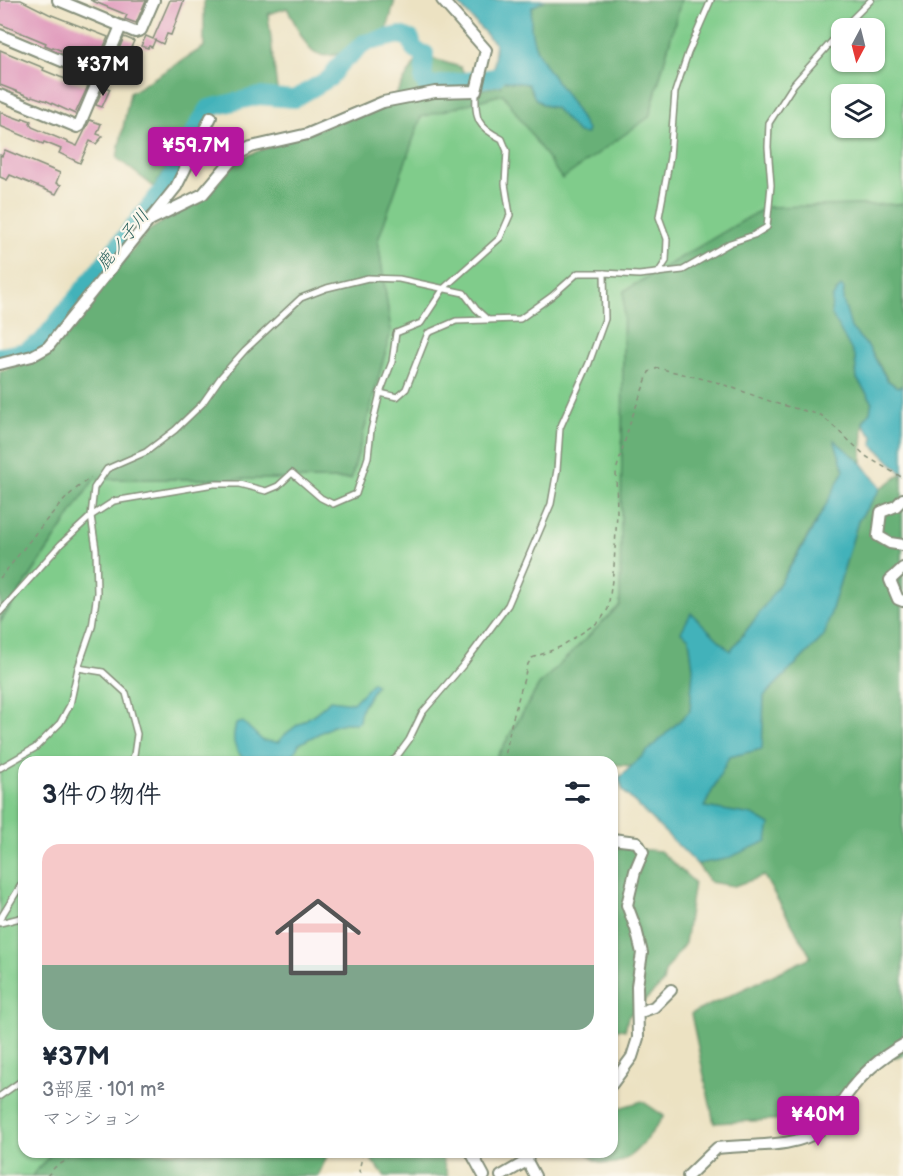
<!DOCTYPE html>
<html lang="ja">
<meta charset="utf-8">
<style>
:root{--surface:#fff;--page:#f2f2f3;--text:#1f2937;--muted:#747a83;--accent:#b5179e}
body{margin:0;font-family:"Balsamiq Sans","Klee One",sans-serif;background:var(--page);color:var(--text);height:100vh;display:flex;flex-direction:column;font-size:22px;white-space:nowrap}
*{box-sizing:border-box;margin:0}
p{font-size:20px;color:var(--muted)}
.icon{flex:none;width:33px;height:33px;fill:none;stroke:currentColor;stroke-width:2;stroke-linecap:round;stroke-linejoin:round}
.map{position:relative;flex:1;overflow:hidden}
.sheet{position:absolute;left:18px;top:756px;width:600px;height:402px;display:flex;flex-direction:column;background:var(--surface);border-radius:18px;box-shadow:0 2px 4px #0004}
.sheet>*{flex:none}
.needle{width:39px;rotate:187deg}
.tools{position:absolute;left:831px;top:18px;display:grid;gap:12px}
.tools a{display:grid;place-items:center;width:54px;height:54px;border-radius:12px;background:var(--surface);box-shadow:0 2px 4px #0004;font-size:30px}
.price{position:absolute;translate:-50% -51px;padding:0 14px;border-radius:6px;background:var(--accent);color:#fff;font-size:20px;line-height:39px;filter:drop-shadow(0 2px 3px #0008)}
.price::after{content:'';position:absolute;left:50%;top:36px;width:18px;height:14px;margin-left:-9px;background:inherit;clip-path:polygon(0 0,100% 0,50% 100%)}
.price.active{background:#222;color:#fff}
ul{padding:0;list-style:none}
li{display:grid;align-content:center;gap:12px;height:318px;padding:0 24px}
li span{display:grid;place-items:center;height:186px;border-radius:18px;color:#555}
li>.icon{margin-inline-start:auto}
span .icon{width:108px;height:108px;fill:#fffc;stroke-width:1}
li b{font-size:26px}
h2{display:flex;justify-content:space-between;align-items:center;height:72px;padding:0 24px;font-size:26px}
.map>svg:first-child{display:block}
</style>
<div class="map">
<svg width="903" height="1176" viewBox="0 0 903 1176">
<rect width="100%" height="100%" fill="#fbf7ec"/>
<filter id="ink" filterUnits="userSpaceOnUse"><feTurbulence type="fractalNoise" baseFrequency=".0167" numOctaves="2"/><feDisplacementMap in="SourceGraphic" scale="12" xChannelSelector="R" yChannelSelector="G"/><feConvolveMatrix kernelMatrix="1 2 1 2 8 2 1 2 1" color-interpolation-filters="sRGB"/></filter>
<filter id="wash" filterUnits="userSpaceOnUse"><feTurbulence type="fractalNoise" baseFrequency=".008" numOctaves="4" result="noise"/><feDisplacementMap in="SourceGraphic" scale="24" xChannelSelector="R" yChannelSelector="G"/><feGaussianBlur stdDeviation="1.35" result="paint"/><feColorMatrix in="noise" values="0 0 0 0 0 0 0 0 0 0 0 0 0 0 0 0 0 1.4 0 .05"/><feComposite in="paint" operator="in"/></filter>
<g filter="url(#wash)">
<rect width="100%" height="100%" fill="#ece2c2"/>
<!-- green -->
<path fill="#80cc8b" stroke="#508460" stroke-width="1.5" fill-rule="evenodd" d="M 681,0 L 903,0 L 903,204 L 766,208 L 624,291 L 620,605 L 539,685 L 494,762 L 24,762 L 24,1152 L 53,1152 L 32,1176 L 0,1176 L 0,623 L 94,479 L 351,479 L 391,331 L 378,240 L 421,117 L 503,94 L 649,117 ZM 842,28 L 874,28 L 874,62 L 842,62 ZM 842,94 L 874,94 L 874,128 L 842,128 Z"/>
<!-- forest -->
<g fill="#68b077" stroke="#447656" stroke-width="1.5">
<path d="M 204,0 L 395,0 L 386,33 C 370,41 326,67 311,50 C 301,39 294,20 287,8 L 268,14 L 278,98 L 203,112 L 154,187 L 117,158 L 130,93 L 204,47 Z"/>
<path d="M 545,0 L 681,0 L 649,117 L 562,179 L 503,94 L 421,117 L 378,240 L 391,331 L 351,479 L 94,479 L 0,622 L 0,371 L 44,357 L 148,231 L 210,192 L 237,159 L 391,102 L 420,55 L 460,67 L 477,90 L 501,86 L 499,80 L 528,84 L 535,98 L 543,105 L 555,108 L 566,118 L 587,130 C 582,120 576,110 570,101 C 549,69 525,49 532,7 Z"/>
<path d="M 903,204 L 903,386 L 897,387 L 888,380 L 869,348 L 851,328 L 843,300 L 844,289 L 836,291 L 855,357 L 857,379 L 872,401 L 870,412 L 863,422 L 862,463 L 835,441 L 844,470 L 828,502 L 768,603 L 730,651 L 691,614 L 689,638 L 693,668 L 690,711 L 632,766 L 612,764 L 612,762 L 494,762 L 539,685 L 620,605 L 624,291 L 766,207 Z"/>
<path d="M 902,474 L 903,1056 L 879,1059 L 827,1117 L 714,1123 L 691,1014 L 811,957 L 764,876 L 734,886 L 710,882 L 697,864 L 726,859 L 753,815 L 704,807 L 729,757 L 762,749 L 764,696 L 824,636 L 858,521 L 881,488 Z"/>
<path d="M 612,847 L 660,851 L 694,882 L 685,943 L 665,972 L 663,983 L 628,1017 L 625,1030 L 612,1028 Z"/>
<path d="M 642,1101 L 664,1116 C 650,1134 626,1175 597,1161 C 593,1160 589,1155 586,1152 L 612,1152 L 612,1110 Z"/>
<path d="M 53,1152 L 329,1152 L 318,1176 L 32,1176 Z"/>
<path d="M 374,1152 L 440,1152 L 448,1176 L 385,1176 L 372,1161 Z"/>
</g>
<!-- water -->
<g fill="#42b2ba" stroke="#307877" stroke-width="1.5">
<path d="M 455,0 L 545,0 L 532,7 C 525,49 549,69 570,101 C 576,110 582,120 587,130 L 587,134 L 578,133 L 555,108 L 544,105 L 535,98 L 528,84 L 499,80 L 492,83 L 474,82 L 471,74 L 494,69 L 495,44 Z"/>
<path d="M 841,286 L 844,289 L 843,300 L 851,328 L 869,348 L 887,380 L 897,387 L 903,386 L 903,474 L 872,444 L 873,436 L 868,431 L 863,422 L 870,412 L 872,401 L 857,379 L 855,357 L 831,313 L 832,298 Z"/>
<path d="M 834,440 L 862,463 L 881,488 L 858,521 L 824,636 L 764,696 L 762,749 L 729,757 L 704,807 L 753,815 L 770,825 L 767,841 L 726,859 L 697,864 L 623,791 L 619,778 L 690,711 L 693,668 L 689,638 L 681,632 L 691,613 L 730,651 C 776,596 812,534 844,470 Z"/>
<path d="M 373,682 L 376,685 L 361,709 L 359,721 L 356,723 L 344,723 L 333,726 L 299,744 L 290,762 L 245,762 C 234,746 231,743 236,724 L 243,722 L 263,741 L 278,742 C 292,724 315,718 330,700 L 353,703 Z"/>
</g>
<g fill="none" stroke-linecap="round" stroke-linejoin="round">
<!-- river -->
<path stroke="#42b2ba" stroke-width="18" d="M 0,356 L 25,351 L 41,342 L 168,183 L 199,123 L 209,108 L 259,96 L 294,99 L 330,78 L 339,65 L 364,43 L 400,35 L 411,39 L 414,50 L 425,54 L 423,81 L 427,86 L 496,77"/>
</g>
<g id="blocks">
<!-- building -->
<g fill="#e099bb">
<path d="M 0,0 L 21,0 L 49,14 L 108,37 L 97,63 L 93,61 L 92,64 L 76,58 L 78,54 L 63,48 L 62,51 L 53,47 L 52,48 L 45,45 L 46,43 L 0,24 Z"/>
<path d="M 90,0 L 146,0 L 136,23 L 125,19 L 127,15 Z"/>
<path d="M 170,0 L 184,0 L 171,35 L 167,34 L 163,44 L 155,40 L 152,47 L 149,46 L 148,48 L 141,46 L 146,36 L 153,39 Z"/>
<path d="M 124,37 L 134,41 L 127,56 L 118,52 Z"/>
<path d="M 0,50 L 44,68 L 43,70 L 60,77 L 88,86 L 75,114 L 47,101 L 32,96 L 31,97 L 0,85 Z"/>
<path d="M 104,86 L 110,89 L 102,107 L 96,105 Z"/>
<path d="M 0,112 L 22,120 L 23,118 L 31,121 L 30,124 L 32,127 L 77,146 L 90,120 L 101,124 L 97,134 L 103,136 L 96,144 L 90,141 L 80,163 L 59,153 L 61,149 L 44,142 L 43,144 L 0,126 Z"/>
<path d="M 5,150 L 60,173 L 56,183 L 61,185 L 56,194 L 10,175 L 7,180 L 0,177 L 0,155 L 2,156 Z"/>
</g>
</g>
</g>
<g filter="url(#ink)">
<use href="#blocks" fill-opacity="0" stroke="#86907b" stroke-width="1.5"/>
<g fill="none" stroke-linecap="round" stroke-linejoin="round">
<!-- lane casing -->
<g stroke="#86907b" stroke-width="8">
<g id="lane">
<path d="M 843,28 L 871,0"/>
<path d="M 658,273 L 666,261 L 667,239 L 659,217 L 670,157 L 675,92 L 688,53 L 711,0"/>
<path d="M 380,393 L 392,362 L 396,333 L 421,323 L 444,288 L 500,238 L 510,215 L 505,184 L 507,151 L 502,139 C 476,126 475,119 476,91"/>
<path d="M 0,612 L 61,544 L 91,516 L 114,501 L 214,484 L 239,484 L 266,491 L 278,486 L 292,473 L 321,498 L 333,504 L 356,494 L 368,457 L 371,430 L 380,393 L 397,397 L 406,389 L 428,333 L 456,321 L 520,319 L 552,296 L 578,273 L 604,273"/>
<path d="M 78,668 L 103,672 L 126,693 L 137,734 L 134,755 L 130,762"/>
<path d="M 390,762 L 395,759 L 409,740 L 422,713 L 464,664 L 508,605 L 551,504 L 557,470 L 560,428 L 589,363 L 605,319 L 604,273 L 639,275 L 683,270 L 730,243 L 754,235 L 767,227 L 771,185 L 768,147 L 769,123 L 794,84 L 842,30"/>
<path d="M 0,768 L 35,748 L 60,723 L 70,705 L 78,668 L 92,627 L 97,593 L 96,549 L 91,516 L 94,488 L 107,469 L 146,452 L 175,430 L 202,404 L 221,377 L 245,350 L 301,298 L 327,288 L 368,278 L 399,279 L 464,293 L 476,309 L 488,320"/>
<path d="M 0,919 L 24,880"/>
<path d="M 0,923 L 24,917"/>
<path d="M 0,1096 L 24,1079"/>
</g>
</g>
<!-- street casing -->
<g stroke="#86907b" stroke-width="14">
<g id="street">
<path d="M 58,0 L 135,32 L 141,30 L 154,0"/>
<path d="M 0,35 L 100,77"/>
<path d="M 0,95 L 77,127 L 79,126 L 121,26"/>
<path d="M 150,220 L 203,194 L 236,155 L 251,147 L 308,134 L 383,102 L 435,92 L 476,91 L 486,50 L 442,0"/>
<path d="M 0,364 L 32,356 L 48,347 L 176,187 L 211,117"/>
<path d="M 903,499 L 896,506 L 881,512 L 878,536 L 890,543 L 903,545"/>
<path d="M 903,568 L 890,580 L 898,599 L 903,601"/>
<path d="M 612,839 L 637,842 L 643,852 L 635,871 L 627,905 L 636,929 L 642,953 L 637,986 L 638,1038 L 632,1057 L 612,1084"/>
<path d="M 638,1013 L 654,1007 L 671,990"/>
<path d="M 471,1152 L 484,1176"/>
<path d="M 529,1152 L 527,1161 L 535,1176"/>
<path d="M 501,1176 L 527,1161"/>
<path d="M 688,1176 L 717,1148 C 747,1144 795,1149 820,1130 C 831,1121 837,1108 845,1097 C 860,1076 881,1057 903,1045"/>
</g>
</g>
<!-- path -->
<g stroke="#86907b" stroke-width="1.5" stroke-dasharray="4.5 4.5" stroke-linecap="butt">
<path d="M 0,578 C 22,552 64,492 91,478"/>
<path d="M 504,762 L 511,725 L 528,664 L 532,658 L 560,647 L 600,621 L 608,609 L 614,566 L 617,513 L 616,471 L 631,420 L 649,372 L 658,368 L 716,382 L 778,404 L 821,415 L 867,457 L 903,478"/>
<path d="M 363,1152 L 359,1171 L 364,1176"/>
<path d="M 47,1176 L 55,1167 L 82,1152"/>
</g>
<!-- lane -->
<use href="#lane" stroke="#fff" stroke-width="5"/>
<!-- street -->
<use href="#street" stroke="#fff" stroke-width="10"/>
</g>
</g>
<g text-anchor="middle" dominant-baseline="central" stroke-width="4.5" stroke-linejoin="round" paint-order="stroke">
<!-- water labels -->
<g font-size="18" font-style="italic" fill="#2a605c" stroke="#fbf7ec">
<text transform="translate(123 240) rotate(-51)">鹿ノ子川</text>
</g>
</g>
</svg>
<div class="tools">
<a><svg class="needle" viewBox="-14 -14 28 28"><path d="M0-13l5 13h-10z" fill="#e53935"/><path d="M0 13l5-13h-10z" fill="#747a83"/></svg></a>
<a><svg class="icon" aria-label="layers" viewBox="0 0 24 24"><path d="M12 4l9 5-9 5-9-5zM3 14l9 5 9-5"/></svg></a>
</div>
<b class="price active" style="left:103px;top:97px">¥37M</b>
<b class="price" style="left:196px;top:178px">¥59.7M</b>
<b class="price" style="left:818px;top:1147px">¥40M</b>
<section class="sheet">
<h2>3件の物件<svg class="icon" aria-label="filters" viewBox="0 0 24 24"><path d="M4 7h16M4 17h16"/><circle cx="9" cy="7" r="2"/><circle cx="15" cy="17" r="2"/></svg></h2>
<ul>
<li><span style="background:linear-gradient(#f6c9c9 65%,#7fa58c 0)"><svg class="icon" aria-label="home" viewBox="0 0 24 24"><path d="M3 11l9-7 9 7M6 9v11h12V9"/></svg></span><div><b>¥37M</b><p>3部屋 · 101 m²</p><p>マンション</p></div></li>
</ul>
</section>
</div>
